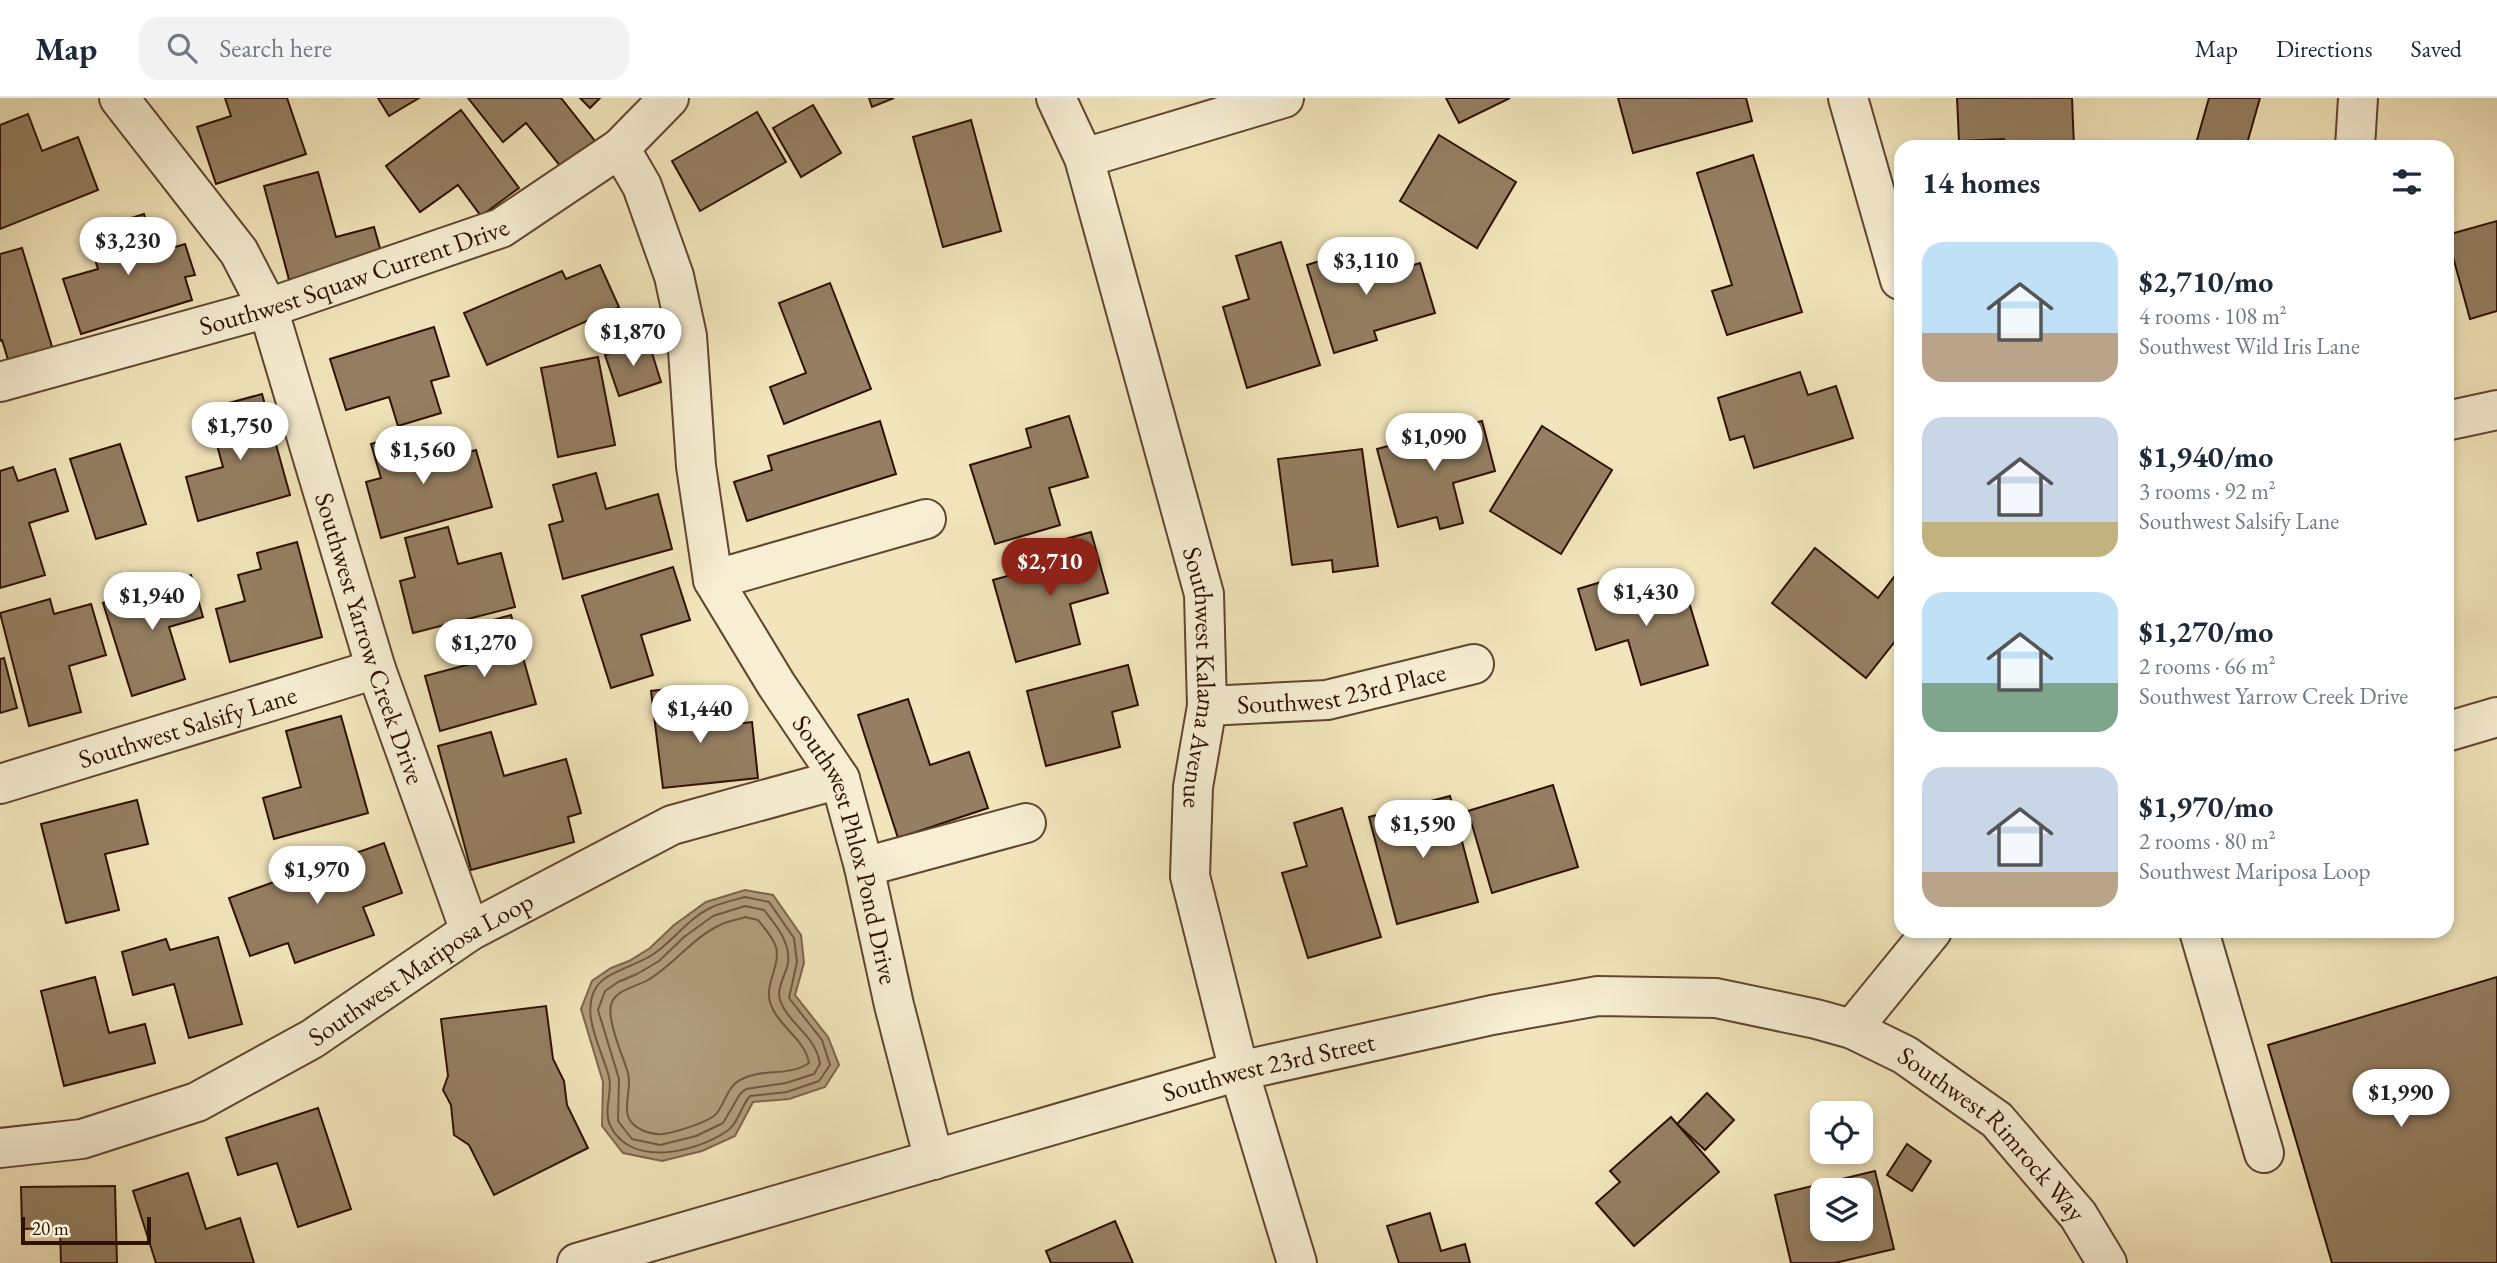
<!DOCTYPE html>
<meta charset="utf-8">
<style>
:root{--surface:#fff;--page:#f2f2f3;--text:#1f2937;--muted:#747a83;--line:#e0e1e3;--accent:#8f2418}
body{margin:0;font-family:"EB Garamond",serif;background:var(--page);color:var(--text);height:100vh;display:flex;flex-direction:column;font-size:26px;white-space:nowrap}
*{box-sizing:border-box;margin:0}
p{font-size:23px;color:var(--muted)}
.icon{flex:none;width:38px;height:38px;fill:none;stroke:currentColor;stroke-width:2;stroke-linecap:round;stroke-linejoin:round}
.map{position:relative;flex:1;overflow:hidden}
.details{position:absolute;left:1894px;top:42px;width:560px;height:798px;display:flex;flex-direction:column;background:var(--surface);border-radius:21px;box-shadow:0 4px 10px #0003}
.details>*{flex:none}
.buttons{position:absolute;left:1810px;top:1003px;display:grid;gap:14px}
.buttons a{display:grid;place-items:center;width:63px;height:63px;border-radius:14px;background:var(--surface);box-shadow:0 4px 10px #0003;font-size:35px}
.scale{position:absolute;left:21px;bottom:18px;width:130px;box-sizing:border-box;padding-left:7px;border:4px solid #2f1102;border-top:0;font-size:19px;line-height:24px;white-space:nowrap;color:#2f1102;-webkit-text-stroke:5px #f7eed3;paint-order:stroke}
.price{position:absolute;translate:-50% -60px;padding:0 16px;border-radius:24px;background:#fff;color:#222;font-size:23px;line-height:46px;filter:drop-shadow(0 2px 4px #0008)}
.price::after{content:'';position:absolute;left:50%;top:42px;width:21px;height:16px;margin-left:-10px;background:inherit;clip-path:polygon(0 0,100% 0,50% 100%)}
.price.on{background:var(--accent);color:#fff}
ul{padding:0;list-style:none}
li{display:flex;align-items:center;gap:21px;height:175px;padding:0 28px}
li span{display:grid;place-items:center;flex:none;width:196px;height:140px;border-radius:21px;color:#555}
li>.icon{margin-inline-start:auto}
span .icon{width:84px;height:84px;fill:#fffc;stroke-width:1}
li b{font-size:30px}
h2{display:flex;justify-content:space-between;align-items:center;height:84px;padding:0 28px;font-size:30px}
header{display:flex;align-items:center;gap:42px;box-sizing:border-box;height:98px;padding:0 35px;background:var(--surface);border-bottom:2px solid var(--line)}
header strong{font-size:33px}
nav{display:flex;gap:38px;margin-inline-start:auto;font-size:24px}
.search{width:490px;height:63px;background:var(--page);display:flex;align-items:center;gap:18px;box-sizing:border-box;padding:0 24px;border-radius:21px;color:var(--muted);font-size:26px}
.map>svg:first-child{display:block}
</style>
<header>
<strong>Map</strong>
<div class="search"><svg class="icon" aria-label="search" viewBox="0 0 24 24"><circle cx="10" cy="10" r="6"/><path d="M15 15l6 6"/></svg>Search here</div>
<nav><a>Map</a><a>Directions</a><a>Saved</a></nav>
</header>
<div class="map">
<svg width="2497" height="1165" viewBox="0 0 2497 1165">
<rect width="100%" height="100%" fill="#f2e5bb"/>
<filter id="stains"><feTurbulence type="fractalNoise" baseFrequency=".00286" numOctaves="4"/><feColorMatrix values="0 0 0 0 .2 0 0 0 0 .09 0 0 0 0 .02 0 0 0 .5 -.17"/></filter>
<radialGradient id="worn" r=".72"><stop offset=".6" stop-color="#630" stop-opacity="0"/><stop offset="1" stop-color="#630" stop-opacity=".3"/></radialGradient>
<!-- water -->
<path fill="#b09d7c" stroke="#7c654b" stroke-width="2" d="M 745,792 L 773,797 L 801,837 L 804,865 L 795,897 L 828,939 L 839,967 L 825,989 L 789,1001 L 753,1004 L 735,1038 L 702,1053 L 662,1063 L 623,1055 L 602,1028 L 603,984 L 581,911 L 592,883 L 611,870 L 629,863 L 650,850 L 674,827 L 706,804 Z"/>
<g fill="none" stroke-linecap="round" stroke-linejoin="round">
<!-- shore -->
<g stroke="#70573f" stroke-width="2">
<path d="M 745,799 L 769,804 L 794,840 L 797,864 L 789,900 L 822,942 L 830,967 L 819,983 L 787,994 L 750,998 C 741,1008 738,1026 727,1033 C 695,1055 630,1070 610,1027 C 603,1013 613,994 609,979 C 602,951 579,915 597,888 C 607,874 637,867 652,857 C 673,844 687,821 710,810 C 720,805 734,802 745,799 Z"/>
<path d="M 745,808 L 764,812 C 776,827 791,845 788,865 C 786,877 776,890 780,902 C 788,926 816,937 820,966 L 814,976 L 786,985 L 746,991 L 740,996 L 723,1025 L 696,1038 L 660,1047 L 632,1041 L 618,1023 L 619,981 L 598,912 L 605,893 L 618,884 L 637,876 L 659,863 L 684,839 L 713,818 Z"/>
<path d="M 745,819 L 758,822 C 764,830 773,839 776,849 C 781,869 763,887 771,907 C 779,929 805,941 809,965 C 789,979 763,970 742,981 C 728,987 726,1003 717,1015 C 710,1024 676,1034 663,1036 C 651,1037 632,1031 628,1018 C 624,1004 632,989 628,975 C 623,958 605,919 612,904 C 618,891 636,889 648,882 C 673,867 695,838 720,827 C 728,823 737,822 745,819 Z"/>
</g>
</g>
<!-- building -->
<g fill="#947f62" stroke="#2f1102" stroke-width="2" fill-rule="evenodd">
<path d="M 225,0 L 287,0 L 306,56 L 216,86 L 197,29 L 231,18 Z"/>
<path d="M 378,0 L 419,0 L 389,18 Z"/>
<path d="M 468,0 L 561,0 L 595,43 L 561,69 L 526,25 L 503,44 Z"/>
<path d="M 580,0 L 600,0 L 590,10 Z"/>
<path d="M 869,0 L 894,0 L 872,9 Z"/>
<path d="M 1446,0 L 1510,0 L 1459,25 Z"/>
<path d="M 1618,0 L 1746,0 L 1752,23 L 1633,55 Z"/>
<path d="M 1957,0 L 2072,0 L 2074,49 L 2004,49 L 2004,41 L 1959,43 Z"/>
<path d="M 2209,0 L 2260,0 L 2246,49 L 2195,49 Z"/>
<path d="M 813,7 L 841,55 L 801,79 L 773,30 Z"/>
<path d="M 461,12 L 519,90 L 481,118 L 458,87 L 420,114 L 386,68 Z"/>
<path d="M 757,14 L 786,64 L 700,113 L 672,63 Z"/>
<path d="M 28,16 L 42,53 L 78,39 L 98,92 L 0,131 L 0,27 Z"/>
<path d="M 971,22 L 1001,133 L 943,149 L 913,39 Z"/>
<path d="M 1439,37 L 1516,84 L 1477,150 L 1400,103 Z"/>
<path d="M 1753,57 L 1802,214 L 1727,237 L 1712,193 L 1732,187 L 1697,75 Z"/>
<path d="M 318,74 L 336,139 L 374,129 L 385,168 L 292,193 L 264,88 Z"/>
<path d="M 144,116 L 156,155 L 185,146 L 195,177 L 185,179 L 192,202 L 81,236 L 63,181 L 98,171 L 86,134 Z"/>
<path d="M 2497,123 L 2497,213 L 2470,221 L 2447,137 Z"/>
<path d="M 1281,144 L 1320,267 L 1247,290 L 1223,209 L 1249,201 L 1236,158 Z"/>
<path d="M 1368,148 L 1377,178 L 1420,165 L 1435,215 L 1374,233 L 1377,242 L 1334,255 L 1307,167 Z"/>
<path d="M 22,150 L 57,265 L 13,278 L 2,242 L 0,243 L 0,156 Z"/>
<path d="M 600,167 L 619,209 L 487,267 L 464,215 L 562,173 L 566,181 Z"/>
<path d="M 830,185 L 871,291 L 784,326 L 770,289 L 806,275 L 779,205 Z"/>
<path d="M 434,229 L 449,278 L 431,283 L 441,315 L 398,328 L 389,299 L 346,312 L 330,261 Z"/>
<path d="M 648,242 L 661,284 L 619,298 L 605,257 Z"/>
<path d="M 598,259 L 615,347 L 558,359 L 541,270 Z"/>
<path d="M 1800,274 L 1808,297 L 1836,288 L 1853,340 L 1754,370 L 1744,338 L 1730,342 L 1718,300 Z"/>
<path d="M 262,296 L 290,397 L 198,423 L 186,379 L 223,369 L 207,311 Z"/>
<path d="M 1069,318 L 1088,379 L 1049,390 L 1060,427 L 995,446 L 970,367 L 1031,349 L 1026,331 Z"/>
<path d="M 880,323 L 896,376 L 747,423 L 734,384 L 772,372 L 768,358 Z"/>
<path d="M 1482,323 L 1495,373 L 1453,385 L 1463,425 L 1440,431 L 1437,419 L 1398,429 L 1377,351 Z"/>
<path d="M 1542,328 L 1612,372 L 1561,456 L 1490,413 Z"/>
<path d="M 418,333 L 427,366 L 476,352 L 492,409 L 381,440 L 366,384 L 381,380 L 371,346 Z"/>
<path d="M 120,346 L 146,426 L 96,441 L 70,361 Z"/>
<path d="M 1362,351 L 1378,468 L 1333,474 L 1332,462 L 1292,467 L 1278,361 Z"/>
<path d="M 13,369 L 18,383 L 55,371 L 68,413 L 29,425 L 45,477 L 0,490 L 0,373 Z"/>
<path d="M 596,375 L 606,411 L 658,396 L 672,451 L 563,481 L 549,427 L 563,423 L 553,387 Z"/>
<path d="M 448,429 L 458,466 L 501,455 L 515,509 L 413,535 L 400,483 L 415,479 L 405,440 Z"/>
<path d="M 1091,434 L 1108,495 L 1070,506 L 1080,546 L 1016,564 L 993,482 L 1053,465 L 1047,446 Z"/>
<path d="M 297,444 L 322,539 L 230,564 L 216,511 L 245,503 L 238,477 L 261,471 L 257,455 Z"/>
<path d="M 1815,450 L 1878,500 L 1900,471 L 1900,537 L 1866,580 L 1772,505 Z"/>
<path d="M 673,469 L 690,522 L 641,537 L 653,577 L 611,590 L 582,498 Z"/>
<path d="M 191,477 L 203,519 L 169,529 L 185,581 L 132,598 L 103,505 Z"/>
<path d="M 1621,478 L 1629,504 L 1684,488 L 1708,567 L 1641,587 L 1628,542 L 1596,552 L 1578,491 Z"/>
<path d="M 50,501 L 54,516 L 91,506 L 106,557 L 69,568 L 81,614 L 29,628 L 0,515 Z"/>
<path d="M 511,517 L 536,606 L 440,633 L 425,578 L 478,564 L 468,529 Z"/>
<path d="M 4,560 L 17,610 L 0,615 L 0,561 Z"/>
<path d="M 1128,567 L 1138,607 L 1112,614 L 1120,649 L 1046,668 L 1027,593 Z"/>
<path d="M 686,589 L 690,631 L 752,624 L 758,680 L 663,690 L 651,593 Z"/>
<path d="M 908,601 L 930,667 L 969,654 L 988,710 L 898,740 L 858,617 Z"/>
<path d="M 341,618 L 368,715 L 274,741 L 263,700 L 301,689 L 286,633 Z"/>
<path d="M 491,634 L 504,678 L 566,661 L 581,715 L 568,719 L 574,744 L 471,772 L 438,648 Z"/>
<path d="M 1553,687 L 1578,769 L 1492,795 L 1468,713 Z"/>
<path d="M 1450,698 L 1478,804 L 1397,826 L 1369,719 Z"/>
<path d="M 137,702 L 148,746 L 105,756 L 119,812 L 66,825 L 41,726 Z"/>
<path d="M 1342,710 L 1381,839 L 1308,860 L 1282,775 L 1307,768 L 1294,725 Z"/>
<path d="M 384,745 L 402,795 L 363,809 L 374,837 L 295,865 L 288,845 L 250,858 L 229,800 Z"/>
<path d="M 218,839 L 242,926 L 189,940 L 174,886 L 133,897 L 122,854 L 166,841 L 170,852 Z"/>
<path d="M 95,879 L 109,935 L 145,926 L 155,965 L 64,988 L 41,893 Z"/>
<path d="M 2497,879 L 2497,1165 L 2332,1165 L 2268,947 Z"/>
<path d="M 546,908 L 553,961 L 564,983 L 567,1007 L 588,1050 L 494,1097 L 469,1047 L 454,1037 L 451,1007 L 443,992 L 448,978 L 441,921 Z"/>
<path d="M 1707,995 L 1734,1022 L 1705,1052 L 1677,1026 Z"/>
<path d="M 318,1010 L 351,1111 L 298,1129 L 277,1065 L 238,1077 L 226,1040 Z"/>
<path d="M 1671,1019 L 1719,1074 L 1634,1148 L 1596,1105 L 1620,1084 L 1610,1073 Z"/>
<path d="M 1907,1046 L 1931,1063 L 1912,1093 L 1887,1077 Z"/>
<path d="M 1875,1073 L 1894,1151 L 1835,1165 L 1791,1165 L 1775,1097 ZM 1822,1092 L 1860,1092 L 1860,1130 L 1822,1130 Z"/>
<path d="M 188,1075 L 206,1131 L 240,1120 L 254,1165 L 156,1165 L 133,1093 Z"/>
<path d="M 115,1088 L 117,1165 L 61,1165 L 60,1130 L 22,1131 L 21,1089 Z"/>
<path d="M 1430,1115 L 1441,1153 L 1465,1146 L 1470,1165 L 1399,1165 L 1387,1128 Z"/>
<path d="M 1115,1123 L 1133,1165 L 1051,1165 L 1046,1153 Z"/>
</g>
<g fill="none" stroke-linecap="round" stroke-linejoin="round">
<!-- minor casing -->
<g stroke="#604630" stroke-width="42">
<g id="minor">
<path id="s1" d="M 119,0 L 239,154 L 268,210 L 376,571 L 470,833"/>
<path id="s2" d="M 1056,0 L 1084,60 L 1204,496 L 1207,608 L 1193,689 L 1190,778 L 1239,973 L 1297,1165"/>
<path d="M 1848,0 L 1900,182"/>
<path d="M 2355,49 L 2358,0"/>
<path id="s3" d="M 620,50 L 642,88 L 674,178 L 687,238 L 696,368 L 713,482 L 776,586 L 840,681 L 864,769 L 894,907 L 934,1062"/>
<path d="M 1084,60 L 1284,0"/>
<path id="s4" d="M 0,284 L 268,210 L 501,130 L 620,50 L 669,0"/>
<path d="M 2446,323 L 2497,312"/>
<path d="M 713,482 L 926,421"/>
<path id="s5" d="M 1207,608 L 1327,602 L 1474,566"/>
<path d="M 2446,634 L 2497,619"/>
<path id="s6" d="M 0,686 L 376,571"/>
<path d="M 864,769 L 1026,725"/>
<path d="M 2199,833 L 2264,1055"/>
<path id="s7" d="M 1852,931 L 1905,957 L 1997,1022 L 2078,1117 L 2107,1165"/>
<path id="s8" d="M 0,1050 L 82,1041 L 197,1004 L 312,941 L 470,833 L 672,727 L 840,681"/>
<path id="s9" d="M 577,1165 L 1239,973 L 1492,917 L 1598,898 L 1716,900 L 1816,921 L 1852,931 L 1932,833"/>
</g>
</g>
<!-- minor -->
<use href="#minor" stroke="#f7eed3" stroke-width="38"/>
</g>
<g text-anchor="middle" dominant-baseline="central" stroke-width="7" stroke-linejoin="round" paint-order="stroke">
<!-- street labels -->
<g font-size="26" fill="#2f1102" stroke="#f7eed3">
<text stroke="none"><textPath href="#s4" startOffset="369">Southwest Squaw Current Drive</textPath></text>
<text stroke="none"><textPath href="#s1" startOffset="604">Southwest Yarrow Creek Drive</textPath></text>
<text stroke="none"><textPath href="#s2" startOffset="602">Southwest Kalama Avenue</textPath></text>
<text stroke="none"><textPath href="#s5" startOffset="136">Southwest 23rd Place</textPath></text>
<text stroke="none"><textPath href="#s6" startOffset="196">Southwest Salsify Lane</textPath></text>
<text stroke="none"><textPath href="#s3" startOffset="751">Southwest Phlox Pond Drive</textPath></text>
<text stroke="none"><textPath href="#s8" startOffset="464">Southwest Mariposa Loop</textPath></text>
<text stroke="none"><textPath href="#s9" startOffset="719">Southwest 23rd Street</textPath></text>
<text stroke="none"><textPath href="#s7" startOffset="177">Southwest Rimrock Way</textPath></text>
</g>
</g>
<rect width="100%" height="100%" filter="url(#stains)"/>
<rect width="100%" height="100%" fill="url(#worn)"/>
</svg>
<div class="buttons">
<a><svg class="icon" aria-label="locate" viewBox="0 0 24 24"><circle cx="12" cy="12" r="6"/><path d="M12 2v4M12 18v4M2 12h4M18 12h4"/></svg></a>
<a><svg class="icon" aria-label="layers" viewBox="0 0 24 24"><path d="M12 4l9 5-9 5-9-5zM3 14l9 5 9-5"/></svg></a>
</div>
<div class="scale">20 m</div>
<b class="price" style="left:128px;top:179px">$3,230</b>
<b class="price" style="left:1366px;top:199px">$3,110</b>
<b class="price" style="left:633px;top:270px">$1,870</b>
<b class="price" style="left:240px;top:364px">$1,750</b>
<b class="price" style="left:1434px;top:375px">$1,090</b>
<b class="price" style="left:423px;top:388px">$1,560</b>
<b class="price on" style="left:1050px;top:500px">$2,710</b>
<b class="price" style="left:1646px;top:530px">$1,430</b>
<b class="price" style="left:152px;top:534px">$1,940</b>
<b class="price" style="left:484px;top:581px">$1,270</b>
<b class="price" style="left:700px;top:647px">$1,440</b>
<b class="price" style="left:1423px;top:762px">$1,590</b>
<b class="price" style="left:317px;top:808px">$1,970</b>
<b class="price" style="left:2401px;top:1031px">$1,990</b>
<section class="details">
<h2>14 homes<svg class="icon" aria-label="filters" viewBox="0 0 24 24"><path d="M4 7h16M4 17h16"/><circle cx="9" cy="7" r="2"/><circle cx="15" cy="17" r="2"/></svg></h2>
<ul>
<li><span style="background:linear-gradient(#bfe0f5 65%,#b9a48a 0)"><svg class="icon" aria-label="home" viewBox="0 0 24 24"><path d="M3 11l9-7 9 7M6 9v11h12V9"/></svg></span><div><b>$2,710/mo</b><p>4 rooms · 108 m²</p><p>Southwest Wild Iris Lane</p></div></li>
<li><span style="background:linear-gradient(#c9d6e8 75%,#c2b280 0)"><svg class="icon" aria-label="home" viewBox="0 0 24 24"><path d="M3 11l9-7 9 7M6 9v11h12V9"/></svg></span><div><b>$1,940/mo</b><p>3 rooms · 92 m²</p><p>Southwest Salsify Lane</p></div></li>
<li><span style="background:linear-gradient(#bfe0f5 65%,#7fa58c 0)"><svg class="icon" aria-label="home" viewBox="0 0 24 24"><path d="M3 11l9-7 9 7M6 9v11h12V9"/></svg></span><div><b>$1,270/mo</b><p>2 rooms · 66 m²</p><p>Southwest Yarrow Creek Drive</p></div></li>
<li><span style="background:linear-gradient(#c9d6e8 75%,#b9a48a 0)"><svg class="icon" aria-label="home" viewBox="0 0 24 24"><path d="M3 11l9-7 9 7M6 9v11h12V9"/></svg></span><div><b>$1,970/mo</b><p>2 rooms · 80 m²</p><p>Southwest Mariposa Loop</p></div></li>
</ul>
</section>
</div>
